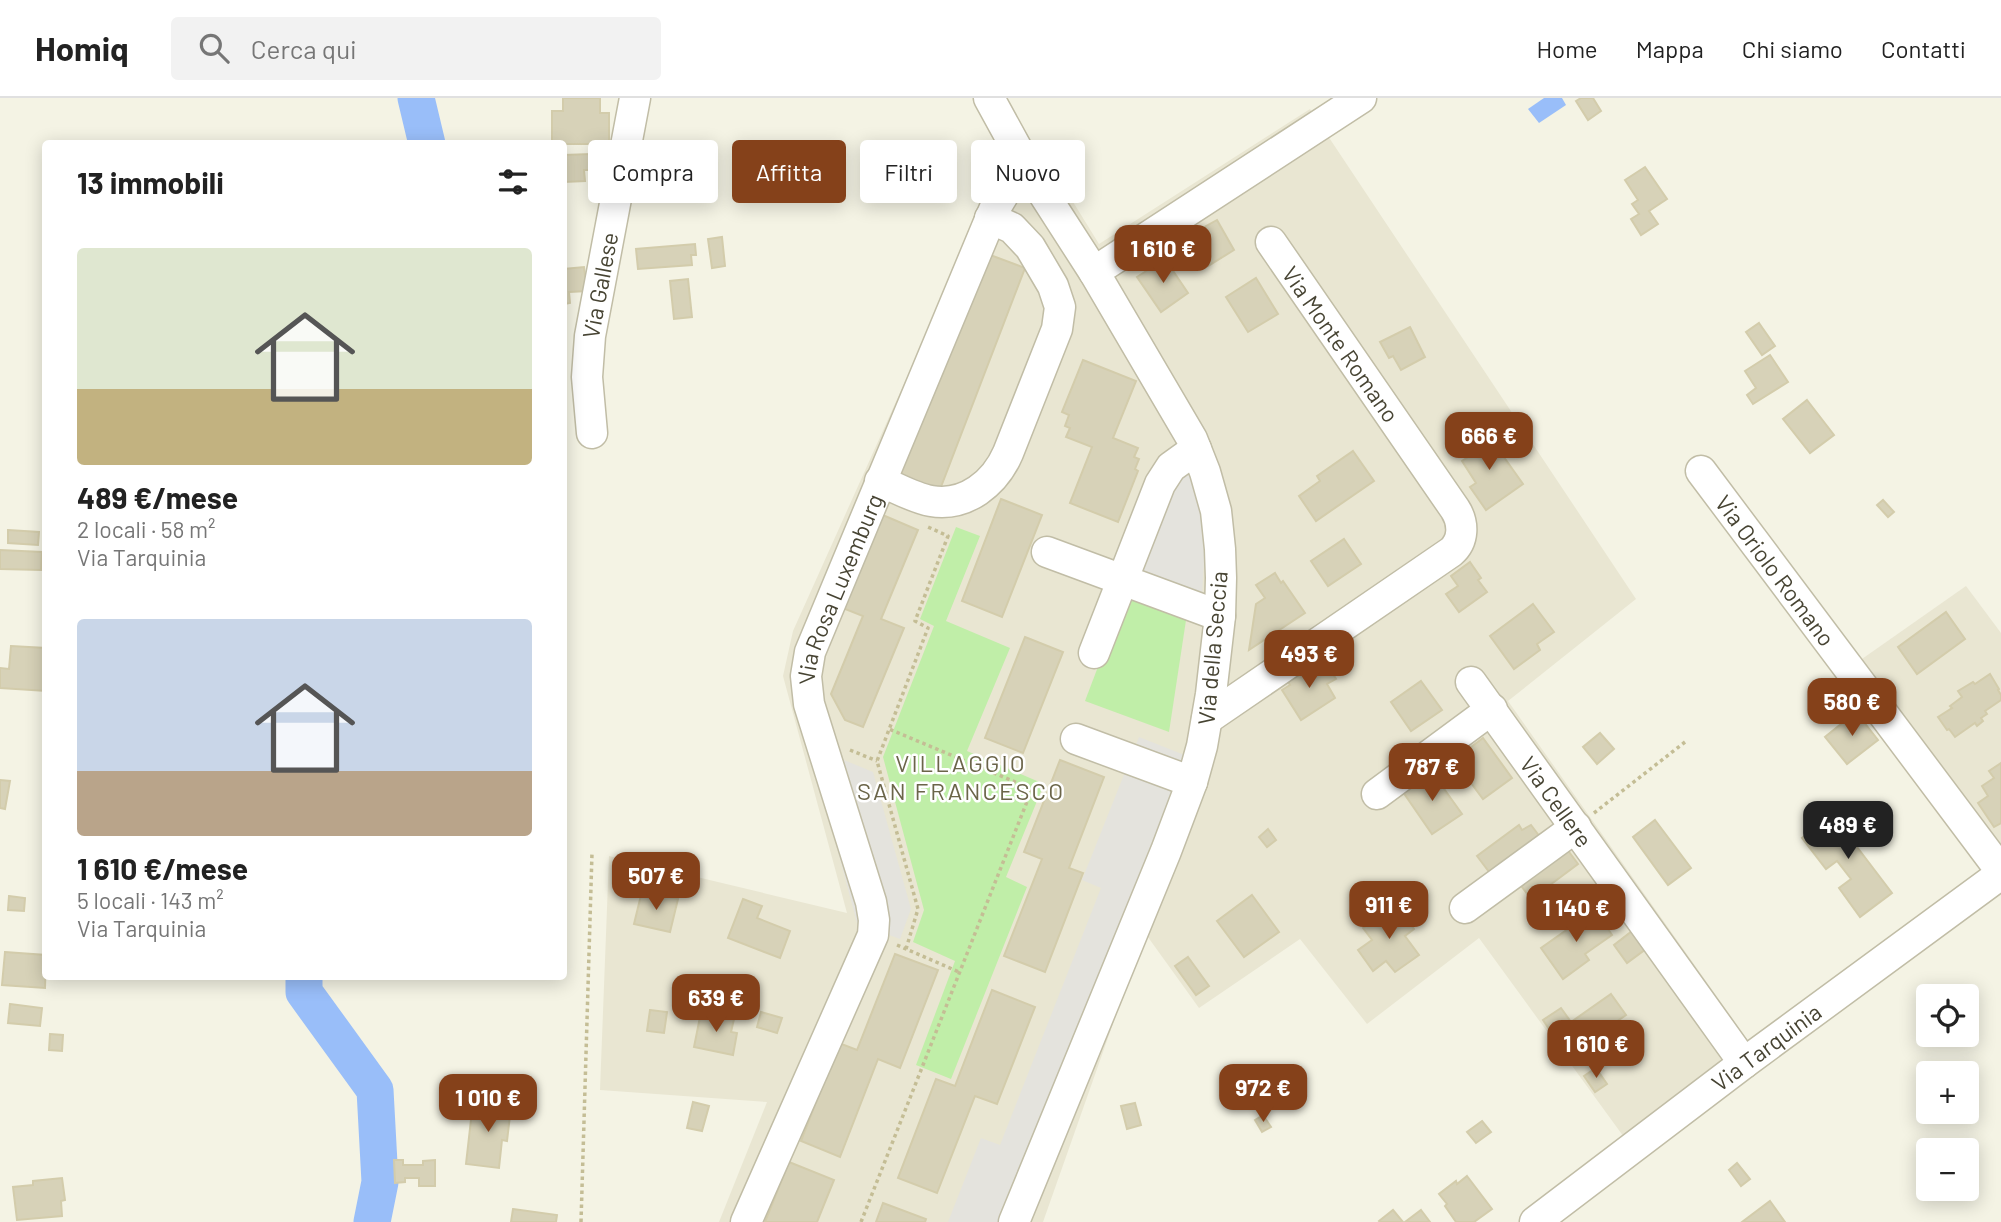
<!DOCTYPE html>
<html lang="it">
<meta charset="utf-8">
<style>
:root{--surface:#fff;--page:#f2f2f2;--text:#222;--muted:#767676;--line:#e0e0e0;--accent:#85411a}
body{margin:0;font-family:Barlow,sans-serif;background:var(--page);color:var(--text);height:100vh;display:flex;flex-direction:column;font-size:26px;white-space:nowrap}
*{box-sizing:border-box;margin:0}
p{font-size:23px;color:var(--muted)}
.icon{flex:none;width:38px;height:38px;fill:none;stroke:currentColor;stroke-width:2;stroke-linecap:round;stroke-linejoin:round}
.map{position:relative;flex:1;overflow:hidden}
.drawer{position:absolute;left:42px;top:42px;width:525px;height:840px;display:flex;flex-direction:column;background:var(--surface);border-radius:7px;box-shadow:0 4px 18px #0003}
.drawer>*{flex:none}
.top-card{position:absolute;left:588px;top:42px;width:665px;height:63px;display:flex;gap:14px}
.fabs{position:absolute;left:1916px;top:886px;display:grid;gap:14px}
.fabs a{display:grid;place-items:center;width:63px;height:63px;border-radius:7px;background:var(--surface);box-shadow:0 4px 18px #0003;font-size:35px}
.price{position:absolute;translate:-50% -60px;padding:0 16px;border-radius:14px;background:var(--accent);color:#fff;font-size:23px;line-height:46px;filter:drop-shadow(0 2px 4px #0008)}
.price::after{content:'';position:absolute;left:50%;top:42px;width:21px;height:16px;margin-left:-10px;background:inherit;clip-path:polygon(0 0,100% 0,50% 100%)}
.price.on{background:#222;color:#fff}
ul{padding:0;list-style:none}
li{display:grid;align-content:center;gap:14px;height:371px;padding:0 35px}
li span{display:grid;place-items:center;height:217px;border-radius:7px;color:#555}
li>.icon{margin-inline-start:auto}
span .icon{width:126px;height:126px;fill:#fffc;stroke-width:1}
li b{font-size:30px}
h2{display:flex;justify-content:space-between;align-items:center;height:84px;padding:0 35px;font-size:30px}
.pill{padding:0 24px;border-radius:7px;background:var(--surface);box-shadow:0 4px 18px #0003;font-size:24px;line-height:63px}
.pill.on{background:var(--accent);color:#fff}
header{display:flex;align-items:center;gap:42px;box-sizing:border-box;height:98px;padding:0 35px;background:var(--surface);border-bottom:2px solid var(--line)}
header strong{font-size:33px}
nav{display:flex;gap:38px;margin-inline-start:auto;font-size:24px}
.search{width:490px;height:63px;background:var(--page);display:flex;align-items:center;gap:18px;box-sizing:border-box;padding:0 24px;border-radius:7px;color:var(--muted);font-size:26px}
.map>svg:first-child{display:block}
</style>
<header>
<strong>Homiq</strong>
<div class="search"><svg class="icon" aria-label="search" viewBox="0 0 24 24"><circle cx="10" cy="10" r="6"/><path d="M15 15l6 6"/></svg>Cerca qui</div>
<nav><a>Home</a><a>Mappa</a><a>Chi siamo</a><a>Contatti</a></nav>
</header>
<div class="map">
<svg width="2001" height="1124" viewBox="0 0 2001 1124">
<rect width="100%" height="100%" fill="#f4f3e4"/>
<!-- residential -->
<g fill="#e9e6d2">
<path d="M 1310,11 L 1636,501 L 1508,603 L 1761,961 L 1637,1057 L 1479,840 L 1367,926 L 1300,841 L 1199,910 L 1145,835 L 1043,1124 L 719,1124 L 767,1004 L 600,992 L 609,758 L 847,815 L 783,578 L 793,533 L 995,83 L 1041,52 L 1099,146 Z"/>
<path d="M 1966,488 L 2001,535 L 2001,779 L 1842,575 Z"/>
</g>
<!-- green -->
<g fill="#c0eea8">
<path d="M 956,429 L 980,438 L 946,523 L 1010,550 L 967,653 L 1044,686 L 1006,779 L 1027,789 L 951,981 L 916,967 L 955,863 L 913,844 L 924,812 L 883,659 L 934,528 L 920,521 Z"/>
<path d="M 1129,487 L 1188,509 L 1169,634 L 1085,603 Z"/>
</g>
<!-- parking -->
<g fill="#e4e3dd">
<path d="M 1189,368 L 1206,427 L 1202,498 L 1138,475 L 1173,377 Z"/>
<path d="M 1139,639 L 1187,658 L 1004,1124 L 948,1124 L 981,1040 L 1000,1047 L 1101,790 L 1082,782 Z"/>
<path d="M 810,648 L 873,674 L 911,811 L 900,841 L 857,825 Z"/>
</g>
<!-- water -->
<path fill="#99bef9" d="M 1544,0 L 1562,0 L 1566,7 L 1539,25 L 1528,11 Z"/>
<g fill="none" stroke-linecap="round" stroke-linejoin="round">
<!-- river -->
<g stroke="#99bef9" stroke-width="37">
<path d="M 416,0 L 427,46"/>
<path d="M 304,878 L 304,894 L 375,992 L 380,1084 L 372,1124"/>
</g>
</g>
<!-- building -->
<g fill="#d7d2b8" stroke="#d3ccab" stroke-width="2">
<path d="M 563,0 L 600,0 L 600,15 L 609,15 L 609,46 L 552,46 L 552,13 L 563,13 Z"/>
<path d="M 1581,0 L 1593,0 L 1601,13 L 1588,22 L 1576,3 Z"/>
<path d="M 591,56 L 591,72 L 584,72 L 585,83 L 564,84 L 564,57 Z"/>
<path d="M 1645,69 L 1667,101 L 1649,113 L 1658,126 L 1641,137 L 1631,121 L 1639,116 L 1632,106 L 1638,102 L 1625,82 Z"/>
<path d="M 1217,122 L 1234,152 L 1208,168 L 1190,137 Z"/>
<path d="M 722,139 L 725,168 L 712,170 L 708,141 Z"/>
<path d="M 695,146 L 696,157 L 691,157 L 692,167 L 638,171 L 636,151 Z"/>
<path d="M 985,155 L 1025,170 L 939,394 L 899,379 Z"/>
<path d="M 1165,161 L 1188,195 L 1161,214 L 1137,179 Z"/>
<path d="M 584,169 L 587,193 L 569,194 L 570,205 L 564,206 L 564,171 Z"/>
<path d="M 1256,180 L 1278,216 L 1248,234 L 1226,199 Z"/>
<path d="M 688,181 L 692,219 L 674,221 L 670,183 Z"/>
<path d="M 1759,225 L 1775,248 L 1762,257 L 1746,234 Z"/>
<path d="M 1410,229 L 1425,259 L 1401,272 L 1393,258 L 1389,260 L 1380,244 Z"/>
<path d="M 1770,257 L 1788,284 L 1753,306 L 1747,297 L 1756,290 L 1745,273 Z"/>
<path d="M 1083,262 L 1136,283 L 1113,340 L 1138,350 L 1134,359 L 1139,361 L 1135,371 L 1138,373 L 1118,424 L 1070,405 L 1092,349 L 1066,339 L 1070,330 L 1065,328 L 1069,317 L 1062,314 Z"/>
<path d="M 1807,302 L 1834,337 L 1810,355 L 1783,321 Z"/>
<path d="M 1474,338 L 1484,341 L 1486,345 L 1491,341 L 1523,386 L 1486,412 L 1470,389 L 1476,385 L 1462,363 L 1468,359 L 1465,355 L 1465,344 Z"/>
<path d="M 1353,353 L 1374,383 L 1316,423 L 1299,398 L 1320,383 L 1317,378 Z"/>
<path d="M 1001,401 L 1042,417 L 1002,519 L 962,503 Z"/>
<path d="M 1883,402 L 1894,414 L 1888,419 L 1877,407 Z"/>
<path d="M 878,415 L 918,432 L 881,521 L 904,530 L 863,629 L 845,622 L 831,596 L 863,518 L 840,509 Z"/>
<path d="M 8,432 L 39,434 L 38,447 L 8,445 Z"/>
<path d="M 1344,441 L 1361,466 L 1328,488 L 1311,463 Z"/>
<path d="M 0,452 L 42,454 L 41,472 L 0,471 Z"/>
<path d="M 1470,464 L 1481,480 L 1478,482 L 1487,494 L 1459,514 L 1446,496 L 1458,488 L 1451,478 Z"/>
<path d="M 1275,475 L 1281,485 L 1283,483 L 1305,515 L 1249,552 L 1256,506 L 1265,500 L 1256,487 Z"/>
<path d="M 1533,506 L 1554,534 L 1537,546 L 1540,552 L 1514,571 L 1490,538 Z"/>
<path d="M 1946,514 L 1965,541 L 1917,576 L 1898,549 Z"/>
<path d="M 1025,539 L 1063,554 L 1023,655 L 985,640 Z"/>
<path d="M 11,548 L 46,550 L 46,593 L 0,590 L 0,570 L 9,571 Z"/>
<path d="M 1310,565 L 1317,575 L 1328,568 L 1336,581 L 1327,586 L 1335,600 L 1301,622 L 1282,592 L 1290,587 L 1286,580 Z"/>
<path d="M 1990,576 L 1999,591 L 1998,592 L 2001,597 L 2001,602 L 1985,613 L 1987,616 L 1981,620 L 1983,623 L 1977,628 L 1975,625 L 1955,639 L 1949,631 L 1947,632 L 1938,619 L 1952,610 L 1950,608 L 1962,599 L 1958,593 L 1973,584 L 1975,586 Z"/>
<path d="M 1421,583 L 1442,612 L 1411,633 L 1391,604 Z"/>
<path d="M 1856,614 L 1878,642 L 1847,666 L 1825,639 Z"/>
<path d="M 1600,635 L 1614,651 L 1597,666 L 1583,649 Z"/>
<path d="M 1483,640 L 1512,680 L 1483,701 L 1454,662 Z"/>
<path d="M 1060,662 L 1104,679 L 1069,770 L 1083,775 L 1045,874 L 1004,858 L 1042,761 L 1024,754 Z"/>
<path d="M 2001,665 L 2001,725 L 1994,729 L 1978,705 L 1988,698 L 1982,688 L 1994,680 L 1989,673 Z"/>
<path d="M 1432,674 L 1462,716 L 1432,736 L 1403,694 Z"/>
<path d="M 0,682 L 10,683 L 5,711 L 0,710 Z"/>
<path d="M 1842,711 L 1863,738 L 1854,745 L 1892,795 L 1860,819 L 1839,790 L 1851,781 L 1837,763 L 1826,771 L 1802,740 Z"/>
<path d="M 1655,722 L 1691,770 L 1668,787 L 1633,739 Z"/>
<path d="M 1519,727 L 1522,732 L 1531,727 L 1540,739 L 1490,775 L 1477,758 Z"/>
<path d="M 1268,731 L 1276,742 L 1267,749 L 1259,739 Z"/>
<path d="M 1561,743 L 1578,766 L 1531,801 L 1513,777 Z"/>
<path d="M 642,793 L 678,801 L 670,834 L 634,826 Z"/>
<path d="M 1252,797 L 1279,834 L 1244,859 L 1217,823 Z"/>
<path d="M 9,798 L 25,800 L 24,813 L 8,812 Z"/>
<path d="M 743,801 L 762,808 L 757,820 L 790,833 L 780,860 L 728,840 Z"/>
<path d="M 1396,806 L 1414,831 L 1405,838 L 1419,857 L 1395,874 L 1386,863 L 1373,873 L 1358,852 L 1372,842 L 1363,830 Z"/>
<path d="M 1595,812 L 1612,837 L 1585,856 L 1589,862 L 1563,881 L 1541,850 Z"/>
<path d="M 1636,830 L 1650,848 L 1627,865 L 1614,847 Z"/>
<path d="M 5,854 L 46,857 L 45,890 L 2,887 Z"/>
<path d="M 895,856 L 938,872 L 900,970 L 878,961 L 840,1059 L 801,1043 L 839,945 L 857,952 Z"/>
<path d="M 1188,859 L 1209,888 L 1196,897 L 1175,868 Z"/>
<path d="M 992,892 L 1035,909 L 997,1006 L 975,998 L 937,1095 L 898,1080 L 936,981 L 955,988 Z"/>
<path d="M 1611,896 L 1626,917 L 1577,951 L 1562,930 L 1553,937 L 1543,922 L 1561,910 L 1571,924 Z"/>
<path d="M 10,906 L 42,910 L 40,928 L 8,925 Z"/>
<path d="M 650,912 L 667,914 L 664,935 L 647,933 Z"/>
<path d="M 701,914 L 734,921 L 731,934 L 737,935 L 733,957 L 694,949 Z"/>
<path d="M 761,914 L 782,920 L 777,935 L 757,929 Z"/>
<path d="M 50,936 L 63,937 L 62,953 L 49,952 Z"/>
<path d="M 1596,970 L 1607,986 L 1595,994 L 1584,978 Z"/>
<path d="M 473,1004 L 511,1009 L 507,1043 L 502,1042 L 499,1070 L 466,1066 Z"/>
<path d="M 693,1004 L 709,1008 L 702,1033 L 687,1030 Z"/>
<path d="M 1135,1005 L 1141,1027 L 1127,1031 L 1121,1008 Z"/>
<path d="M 1263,1017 L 1271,1029 L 1262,1034 L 1255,1022 Z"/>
<path d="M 1482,1023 L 1491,1034 L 1476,1045 L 1467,1034 Z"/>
<path d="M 394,1062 L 403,1062 L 403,1067 L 423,1067 L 423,1063 L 435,1062 L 435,1088 L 419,1088 L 419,1080 L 405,1080 L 405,1084 L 395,1085 Z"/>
<path d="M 789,1064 L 834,1082 L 817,1124 L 765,1124 Z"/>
<path d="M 1737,1065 L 1750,1081 L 1741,1088 L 1729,1072 Z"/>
<path d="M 1467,1078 L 1492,1111 L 1474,1124 L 1456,1124 L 1445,1108 L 1447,1106 L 1439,1096 L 1456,1083 L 1457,1086 Z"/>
<path d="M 62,1080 L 65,1102 L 61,1103 L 62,1118 L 17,1122 L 13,1089 L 33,1087 L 33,1083 Z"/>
<path d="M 1770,1103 L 1785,1124 L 1742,1124 Z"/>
<path d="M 883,1105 L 926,1121 L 925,1124 L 876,1124 Z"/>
<path d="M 513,1111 L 557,1117 L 556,1124 L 511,1124 Z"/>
<path d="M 1393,1112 L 1403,1124 L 1380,1124 L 1379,1123 Z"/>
<path d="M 1421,1112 L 1430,1124 L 1405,1124 Z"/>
</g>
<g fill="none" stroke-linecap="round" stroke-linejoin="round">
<!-- minor casing -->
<g stroke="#c1bda6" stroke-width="33">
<g id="minor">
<path d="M 989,0 L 1029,73 L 1094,174 L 1192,341 L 1205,374 L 1216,413 L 1220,451 L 1221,480 L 1220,518 L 1211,596 L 1202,648 L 1192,684 L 1166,753 L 1014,1124"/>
<path d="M 1094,174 L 1361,0"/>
<path id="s1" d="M 592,335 L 587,279 L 590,238 L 635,0"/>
<path id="s2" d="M 1701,373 L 2001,773"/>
<path d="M 880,383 C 897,390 914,400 931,403 C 966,409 995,385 1008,355 L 1057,231 L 1060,209 L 1053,188 L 1030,149 L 1012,130 L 990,120"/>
<path d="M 1047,454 L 1220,518"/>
<path d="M 1094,555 L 1160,386 L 1171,369 L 1196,351"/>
<path id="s3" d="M 1471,584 L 1744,965"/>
<path d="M 1207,621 L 1451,454 C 1464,443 1464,425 1455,411 L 1271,144"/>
<path d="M 1076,641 L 1192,684"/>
<path d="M 1377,696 L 1492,611"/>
<path d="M 1465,810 L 1576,729"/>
<path id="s4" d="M 746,1124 L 873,837 L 874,822 L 871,804 L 809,606 L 806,578 L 810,554 L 994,112 L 1008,89 L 1029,73"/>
<path id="s5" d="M 1535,1124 L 1744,965 L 2001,776"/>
</g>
</g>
<!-- path -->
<g stroke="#c4bd95" stroke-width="3.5" stroke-dasharray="3.5 3.5" stroke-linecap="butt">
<path d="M 850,652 L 877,663"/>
<path d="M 1594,715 L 1685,644"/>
<path d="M 897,847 L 959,874"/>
<path d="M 906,851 L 918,811 L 877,663 L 928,530 L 915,523 L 948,438 L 928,429"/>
<path d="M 581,1124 L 592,755"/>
<path d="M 861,1124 L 1032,691 L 889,631"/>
</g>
<!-- minor -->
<use href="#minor" stroke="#fff" stroke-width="30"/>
</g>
<g text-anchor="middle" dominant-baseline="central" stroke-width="5" stroke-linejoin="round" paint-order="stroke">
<!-- street labels -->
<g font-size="23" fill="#474433" stroke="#fff">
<text stroke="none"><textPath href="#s1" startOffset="149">Via Gallese</textPath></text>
<text transform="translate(1341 246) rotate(55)">Via Monte Romano</text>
<text stroke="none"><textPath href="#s2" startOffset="124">Via Oriolo Romano</textPath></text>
<text stroke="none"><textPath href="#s4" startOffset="676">Via Rosa Luxemburg</textPath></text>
<text transform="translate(1212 550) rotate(-85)">Via della Seccia</text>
<text stroke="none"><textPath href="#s3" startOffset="147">Via Cellere</textPath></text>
<text stroke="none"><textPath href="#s5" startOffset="290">Via Tarquinia</textPath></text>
</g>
<!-- neighbourhood labels -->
<g font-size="24" letter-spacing="2" fill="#6b6549" stroke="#fff">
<text x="961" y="664">VILLAGGIO<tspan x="961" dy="28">SAN FRANCESCO</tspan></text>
</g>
</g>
</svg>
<div class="fabs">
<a><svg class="icon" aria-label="locate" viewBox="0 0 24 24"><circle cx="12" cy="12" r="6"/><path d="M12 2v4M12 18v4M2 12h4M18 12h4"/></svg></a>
<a>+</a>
<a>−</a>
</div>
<b class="price" style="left:1163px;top:187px">1 610 €</b>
<b class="price" style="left:1489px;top:374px">666 €</b>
<b class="price" style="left:1309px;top:592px">493 €</b>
<b class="price" style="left:1852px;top:640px">580 €</b>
<b class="price" style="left:1432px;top:705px">787 €</b>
<b class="price on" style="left:1848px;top:763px">489 €</b>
<b class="price" style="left:656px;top:814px">507 €</b>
<b class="price" style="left:1389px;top:843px">911 €</b>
<b class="price" style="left:1576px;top:846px">1 140 €</b>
<b class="price" style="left:716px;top:936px">639 €</b>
<b class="price" style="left:1596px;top:982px">1 610 €</b>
<b class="price" style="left:1263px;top:1026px">972 €</b>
<b class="price" style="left:488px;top:1036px">1 010 €</b>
<div class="top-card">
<a class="pill">Compra</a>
<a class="pill on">Affitta</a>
<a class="pill">Filtri</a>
<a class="pill">Nuovo</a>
</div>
<section class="drawer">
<h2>13 immobili<svg class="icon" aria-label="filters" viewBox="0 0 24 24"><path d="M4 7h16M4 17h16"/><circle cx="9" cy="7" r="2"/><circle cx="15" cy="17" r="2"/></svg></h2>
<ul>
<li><span style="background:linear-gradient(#dfe7d0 65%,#c2b280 0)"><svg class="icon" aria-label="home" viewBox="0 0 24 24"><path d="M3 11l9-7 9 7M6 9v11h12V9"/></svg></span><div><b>489 €/mese</b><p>2 locali · 58 m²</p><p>Via Tarquinia</p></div></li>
<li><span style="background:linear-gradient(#c9d6e8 70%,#b9a48a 0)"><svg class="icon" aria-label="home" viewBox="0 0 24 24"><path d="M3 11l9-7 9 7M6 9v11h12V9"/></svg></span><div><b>1 610 €/mese</b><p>5 locali · 143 m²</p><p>Via Tarquinia</p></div></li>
</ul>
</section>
</div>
